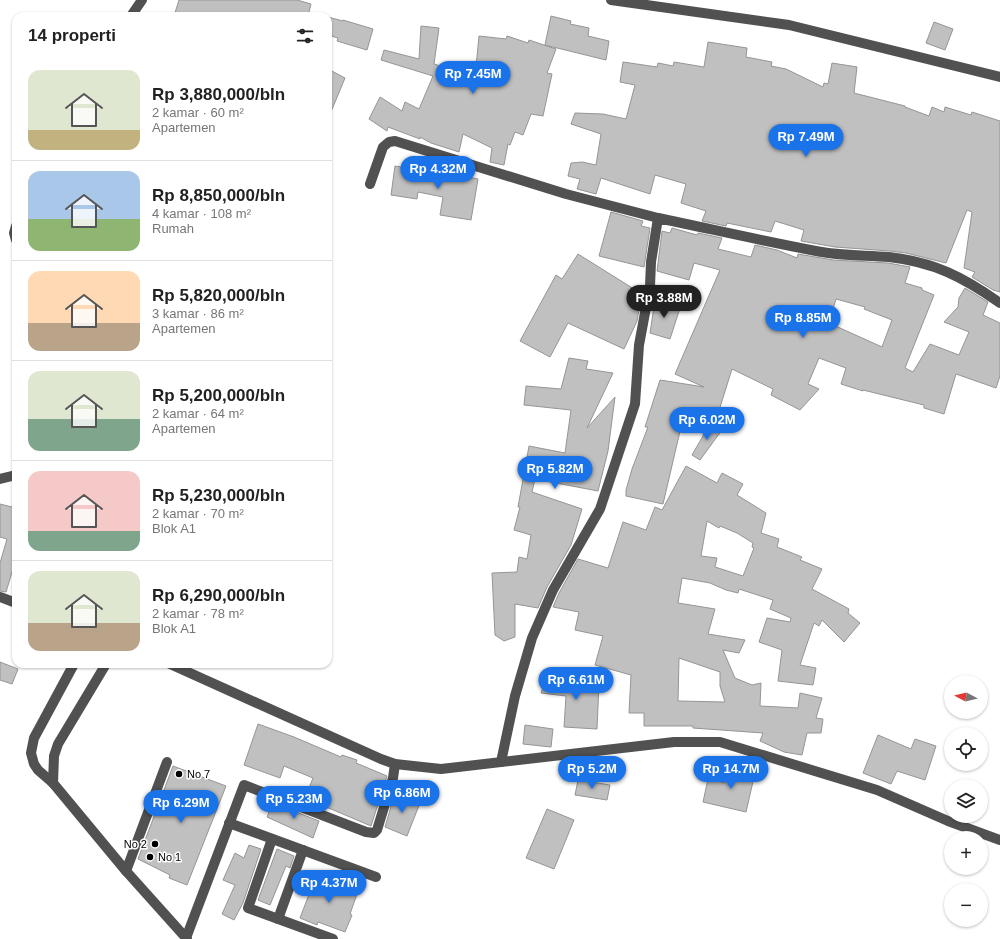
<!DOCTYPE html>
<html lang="id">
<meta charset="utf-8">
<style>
:root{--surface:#fff;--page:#f6f6f6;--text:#222;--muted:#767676;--line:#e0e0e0;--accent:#1a73e8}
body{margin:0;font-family:Helvetica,sans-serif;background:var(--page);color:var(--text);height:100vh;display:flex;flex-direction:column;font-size:15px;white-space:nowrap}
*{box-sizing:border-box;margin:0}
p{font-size:13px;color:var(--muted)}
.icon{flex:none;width:22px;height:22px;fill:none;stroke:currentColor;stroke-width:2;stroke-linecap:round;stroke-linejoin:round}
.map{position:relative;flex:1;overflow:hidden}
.details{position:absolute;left:12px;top:12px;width:320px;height:656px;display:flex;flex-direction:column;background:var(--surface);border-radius:12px;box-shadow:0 1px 3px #0004}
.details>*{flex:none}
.needle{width:26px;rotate:277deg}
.tools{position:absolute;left:944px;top:675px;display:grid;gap:8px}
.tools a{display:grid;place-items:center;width:44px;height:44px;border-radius:50%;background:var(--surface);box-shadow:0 1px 3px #0004;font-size:20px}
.price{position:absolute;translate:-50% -34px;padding:0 9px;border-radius:14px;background:var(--accent);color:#fff;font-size:13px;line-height:26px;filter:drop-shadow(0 1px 2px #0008)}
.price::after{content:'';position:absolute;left:50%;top:24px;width:12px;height:9px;margin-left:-6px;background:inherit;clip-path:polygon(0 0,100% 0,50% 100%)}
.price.current{background:#222;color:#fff}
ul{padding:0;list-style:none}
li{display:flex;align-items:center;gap:12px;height:100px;padding:0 16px}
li+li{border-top:1px solid var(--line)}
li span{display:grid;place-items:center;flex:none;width:112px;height:80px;border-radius:12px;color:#555}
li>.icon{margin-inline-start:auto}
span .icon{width:48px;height:48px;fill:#fffc;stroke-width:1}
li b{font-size:17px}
h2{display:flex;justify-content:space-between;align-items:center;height:48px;padding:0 16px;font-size:17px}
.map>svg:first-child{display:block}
</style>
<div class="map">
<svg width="1000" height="939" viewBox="0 0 1000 939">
<rect width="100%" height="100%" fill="#fff"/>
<!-- building -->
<g fill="#c0c0c0" stroke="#959595" fill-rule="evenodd">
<path d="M 179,0 L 297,0 L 311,4 L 308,16 L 174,16 Z"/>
<path d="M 551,16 L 571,21 L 570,24 L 589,28 L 588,36 L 609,41 L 606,60 L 545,45 Z"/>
<path d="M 328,17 L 343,21 L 343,20 L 373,29 L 367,50 L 337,41 L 338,38 L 328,35 Z"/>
<path d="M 934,22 L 953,29 L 945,50 L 926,43 Z"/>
<path d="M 421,26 L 439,28 L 434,64 L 475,77 L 479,36 L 506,39 L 507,36 L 528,43 L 529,40 L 556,49 L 547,73 L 552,74 L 543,116 L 531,114 L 523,135 L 515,132 L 510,145 L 508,144 L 504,165 L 490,162 L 492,148 L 463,134 L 459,152 L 431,143 L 420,137 L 420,139 L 388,127 L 387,131 L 369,119 L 380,97 L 402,111 L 405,102 L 419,109 L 433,76 L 381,60 L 384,50 L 419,59 Z"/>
<path d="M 708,42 L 747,48 L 746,57 L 772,62 L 771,66 L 786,69 L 823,87 L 824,83 L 828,84 L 832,63 L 857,67 L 854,93 L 905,106 L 905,107 L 929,116 L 932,107 L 944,112 L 945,107 L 971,115 L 972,112 L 1000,121 L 1000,292 L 993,290 L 972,277 L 975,272 L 964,268 L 972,212 L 967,210 L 946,263 L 906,253 L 890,251 L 835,247 L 801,241 L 804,230 L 775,221 L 771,232 L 727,223 L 726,226 L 702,221 L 706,211 L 681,203 L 686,184 L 655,175 L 650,194 L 601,178 L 596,194 L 577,189 L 580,179 L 568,176 L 571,163 L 582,162 L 596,165 L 601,134 L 571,124 L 575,113 L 603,114 L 626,119 L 635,85 L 620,82 L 623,62 L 657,67 L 658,63 L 673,66 L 674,62 L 704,67 Z"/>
<path d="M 328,69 L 345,78 L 328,119 Z"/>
<path d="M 395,166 L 421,170 L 420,174 L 446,179 L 447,173 L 478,179 L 471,220 L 440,215 L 443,197 L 418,192 L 417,199 L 391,195 Z"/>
<path d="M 611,212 L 643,221 L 641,226 L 650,228 L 644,267 L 599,256 Z"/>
<path d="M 672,228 L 697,235 L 698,233 L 722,238 L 718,249 L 751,257 L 755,245 L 777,250 L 797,258 L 798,254 L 833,260 L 888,263 L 910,267 L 905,283 L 922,288 L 922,290 L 934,295 L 905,368 L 913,372 L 930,344 L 959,355 L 969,332 L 944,322 L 958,307 L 959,298 L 965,288 L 988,302 L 983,315 L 1000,323 L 1000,376 L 996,388 L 956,374 L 944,414 L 924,408 L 924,405 L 863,390 L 863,391 L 841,384 L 846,368 L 819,358 L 808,384 L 819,389 L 800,410 L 771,395 L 773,389 L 732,369 L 716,420 L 685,410 L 663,504 L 626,496 L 626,490 L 632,469 L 648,427 L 645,427 L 660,380 L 704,387 L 675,374 L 720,270 L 694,263 L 689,280 L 657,271 L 662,231 L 670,233 ZM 836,299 L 865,307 L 864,309 L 892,320 L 882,347 L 829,323 Z"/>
<path d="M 578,254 L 642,294 L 637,321 L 624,349 L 568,323 L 550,357 L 520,341 L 556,275 L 562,279 Z"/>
<path d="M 655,300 L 680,308 L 670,339 L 650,333 Z"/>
<path d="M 569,358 L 588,361 L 586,369 L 613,373 L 587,428 L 615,397 L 608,451 L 598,491 L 535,479 L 532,492 L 582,509 L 571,545 L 547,587 L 538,608 L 515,604 L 515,637 L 504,641 L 495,635 L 492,573 L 517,572 L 519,557 L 527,559 L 531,535 L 514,530 L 520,507 L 518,507 L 529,446 L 565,453 L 571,410 L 524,405 L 526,386 L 561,389 Z"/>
<path d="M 711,422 L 722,430 L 700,460 L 692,455 Z"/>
<path d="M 686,466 L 717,483 L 722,473 L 743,484 L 737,495 L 766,513 L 761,533 L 779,539 L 777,547 L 802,557 L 800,560 L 822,569 L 812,589 L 849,609 L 848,613 L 860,623 L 844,642 L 822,620 L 819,626 L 814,623 L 800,665 L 816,668 L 813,685 L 778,681 L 782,650 L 759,642 L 767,618 L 790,622 L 791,618 L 770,609 L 773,600 L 739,589 L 738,593 L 726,590 L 710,583 L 682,578 L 678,603 L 715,609 L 708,634 L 745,640 L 739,653 L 723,650 L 735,678 L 752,685 L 761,683 L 760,706 L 798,708 L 800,693 L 822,698 L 816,718 L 823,719 L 821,733 L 807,733 L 802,755 L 784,752 L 760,741 L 763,733 L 693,728 L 693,726 L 644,726 L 644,713 L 629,713 L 631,675 L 595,665 L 603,636 L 575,630 L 579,612 L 553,607 L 559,593 L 578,559 L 608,568 L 623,522 L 646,530 L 655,507 L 662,510 ZM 707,521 L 719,528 L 720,526 L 737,533 L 753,543 L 752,547 L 754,548 L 743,576 L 715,567 L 717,558 L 701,556 ZM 679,658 L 720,672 L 720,686 L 725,702 L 678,701 Z"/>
<path d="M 0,504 L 16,508 L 16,559 L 6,592 L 0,591 L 0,563 L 7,539 L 0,537 Z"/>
<path d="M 0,662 L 18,669 L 12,684 L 0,680 Z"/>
<path d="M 548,673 L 563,673 L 561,682 L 599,684 L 597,729 L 564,727 L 566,696 L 541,693 Z"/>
<path d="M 258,724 L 294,737 L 341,757 L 342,755 L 357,760 L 356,763 L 387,776 L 371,826 L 324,806 L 323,809 L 304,801 L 313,778 L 284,766 L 280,778 L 244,765 Z"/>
<path d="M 525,725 L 553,729 L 551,747 L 523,744 Z"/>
<path d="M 878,735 L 911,749 L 915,739 L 936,746 L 925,780 L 897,771 L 891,784 L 863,773 Z"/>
<path d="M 173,766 L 226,786 L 187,885 L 169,878 L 170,875 L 138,859 Z"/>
<path d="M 729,766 L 755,773 L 746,812 L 703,802 L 708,779 L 725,783 Z"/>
<path d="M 578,780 L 610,785 L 607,800 L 575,795 Z"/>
<path d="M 395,793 L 420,803 L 407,836 L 385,827 Z"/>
<path d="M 273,803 L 319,821 L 313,838 L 267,817 Z"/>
<path d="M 547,809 L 574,820 L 554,869 L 526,858 Z"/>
<path d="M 249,845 L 261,849 L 243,903 L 234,920 L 222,914 L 235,885 L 223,880 L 235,853 L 244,858 Z"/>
<path d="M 277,849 L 294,856 L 290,868 L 286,866 L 270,905 L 258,900 Z"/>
<path d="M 318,871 L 330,876 L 328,881 L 357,894 L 350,914 L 352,915 L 345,932 L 318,922 L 317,925 L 300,918 Z"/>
</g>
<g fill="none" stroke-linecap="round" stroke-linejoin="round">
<!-- minor -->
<g stroke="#515151" stroke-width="10">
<path d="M 611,0 L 789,25 L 1000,77"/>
<path d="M 131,16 L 142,0"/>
<path d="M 370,184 L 383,147 L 389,142 L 395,141 L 566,194 L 658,218"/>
<path d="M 16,226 L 14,233 L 16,240"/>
<path d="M 0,479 L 16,475"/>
<path d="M 0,597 L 16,603"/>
<path d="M 74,664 L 34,738 L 31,753 L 34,764 L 38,770 L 53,783 L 126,871 L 187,939"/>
<path d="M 170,664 L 381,759 L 395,764 L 441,769 L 674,742 L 720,742 L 877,790 L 948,821 L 1000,840"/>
<path d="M 501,762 L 515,696 L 532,638 L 553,590 L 600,509 L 635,404 L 639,345 L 650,286 L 651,262 L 658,218 C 711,229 763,241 816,251 C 840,256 865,255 889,257 C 934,262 963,277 1000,303"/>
<path d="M 53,783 L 54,756 L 58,744 L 106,664"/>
<path d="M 229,823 L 376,877"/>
<path d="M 272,839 L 248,908 L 333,939"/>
<path d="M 126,871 L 167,762"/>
<path d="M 278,919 L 303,850"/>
<path d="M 186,938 L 244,785 L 366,832 L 374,833 L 377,830 L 393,778 L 395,764"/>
</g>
</g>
<!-- markers -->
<g fill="#000" stroke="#fff" stroke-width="1.5">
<circle cx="179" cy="774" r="4"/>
<circle cx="155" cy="844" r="4"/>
<circle cx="150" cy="857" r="4"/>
</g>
<g text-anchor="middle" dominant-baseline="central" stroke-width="3" stroke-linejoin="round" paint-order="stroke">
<!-- poi labels -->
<g font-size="11" fill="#000" stroke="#fff" text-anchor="start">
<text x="187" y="774">No 7</text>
<text x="147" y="844" text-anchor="end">No 2</text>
<text x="158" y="857">No 1</text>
</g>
</g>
</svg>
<div class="tools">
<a><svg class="needle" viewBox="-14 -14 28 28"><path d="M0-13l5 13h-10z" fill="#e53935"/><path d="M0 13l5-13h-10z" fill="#767676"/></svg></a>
<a><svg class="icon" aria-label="locate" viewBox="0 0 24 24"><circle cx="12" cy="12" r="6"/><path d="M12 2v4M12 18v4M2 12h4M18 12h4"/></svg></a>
<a><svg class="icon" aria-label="layers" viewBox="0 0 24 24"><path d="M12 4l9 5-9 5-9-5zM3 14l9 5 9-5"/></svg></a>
<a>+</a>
<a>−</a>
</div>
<b class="price" style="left:473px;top:95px">Rp 7.45M</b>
<b class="price" style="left:806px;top:158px">Rp 7.49M</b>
<b class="price" style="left:438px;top:190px">Rp 4.32M</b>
<b class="price current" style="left:664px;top:319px">Rp 3.88M</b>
<b class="price" style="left:803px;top:339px">Rp 8.85M</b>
<b class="price" style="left:707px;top:441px">Rp 6.02M</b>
<b class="price" style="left:555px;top:490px">Rp 5.82M</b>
<b class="price" style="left:576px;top:701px">Rp 6.61M</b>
<b class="price" style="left:592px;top:790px">Rp 5.2M</b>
<b class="price" style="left:731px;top:790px">Rp 14.7M</b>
<b class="price" style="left:402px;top:814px">Rp 6.86M</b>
<b class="price" style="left:294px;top:820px">Rp 5.23M</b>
<b class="price" style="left:181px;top:824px">Rp 6.29M</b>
<b class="price" style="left:329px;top:904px">Rp 4.37M</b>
<section class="details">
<h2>14 properti<svg class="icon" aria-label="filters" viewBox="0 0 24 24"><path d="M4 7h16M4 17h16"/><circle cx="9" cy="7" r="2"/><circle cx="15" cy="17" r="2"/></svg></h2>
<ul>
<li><span style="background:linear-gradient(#dfe7d0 75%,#c2b280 0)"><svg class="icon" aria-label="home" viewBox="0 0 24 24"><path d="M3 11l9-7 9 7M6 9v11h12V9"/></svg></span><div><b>Rp 3,880,000/bln</b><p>2 kamar · 60 m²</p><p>Apartemen</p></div></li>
<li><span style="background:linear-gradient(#a9c7e8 60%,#8fb573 0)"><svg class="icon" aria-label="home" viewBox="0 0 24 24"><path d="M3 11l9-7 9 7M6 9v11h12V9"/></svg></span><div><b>Rp 8,850,000/bln</b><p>4 kamar · 108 m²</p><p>Rumah</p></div></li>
<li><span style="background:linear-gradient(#ffd9b3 65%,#b9a48a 0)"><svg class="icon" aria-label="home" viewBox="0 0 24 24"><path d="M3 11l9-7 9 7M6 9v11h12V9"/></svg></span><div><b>Rp 5,820,000/bln</b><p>3 kamar · 86 m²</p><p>Apartemen</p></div></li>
<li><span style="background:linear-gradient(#dfe7d0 60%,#7fa58c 0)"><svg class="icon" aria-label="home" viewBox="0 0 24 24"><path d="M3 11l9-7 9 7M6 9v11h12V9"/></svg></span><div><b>Rp 5,200,000/bln</b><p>2 kamar · 64 m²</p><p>Apartemen</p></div></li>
<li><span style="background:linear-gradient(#f6c9c9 75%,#7fa58c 0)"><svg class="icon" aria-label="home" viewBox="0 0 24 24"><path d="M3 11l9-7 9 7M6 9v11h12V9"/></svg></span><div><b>Rp 5,230,000/bln</b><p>2 kamar · 70 m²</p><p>Blok A1</p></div></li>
<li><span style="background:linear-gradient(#dfe7d0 65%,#b9a48a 0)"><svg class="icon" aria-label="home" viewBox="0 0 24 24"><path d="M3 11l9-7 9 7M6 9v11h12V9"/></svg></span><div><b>Rp 6,290,000/bln</b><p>2 kamar · 78 m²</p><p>Blok A1</p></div></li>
</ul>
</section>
</div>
